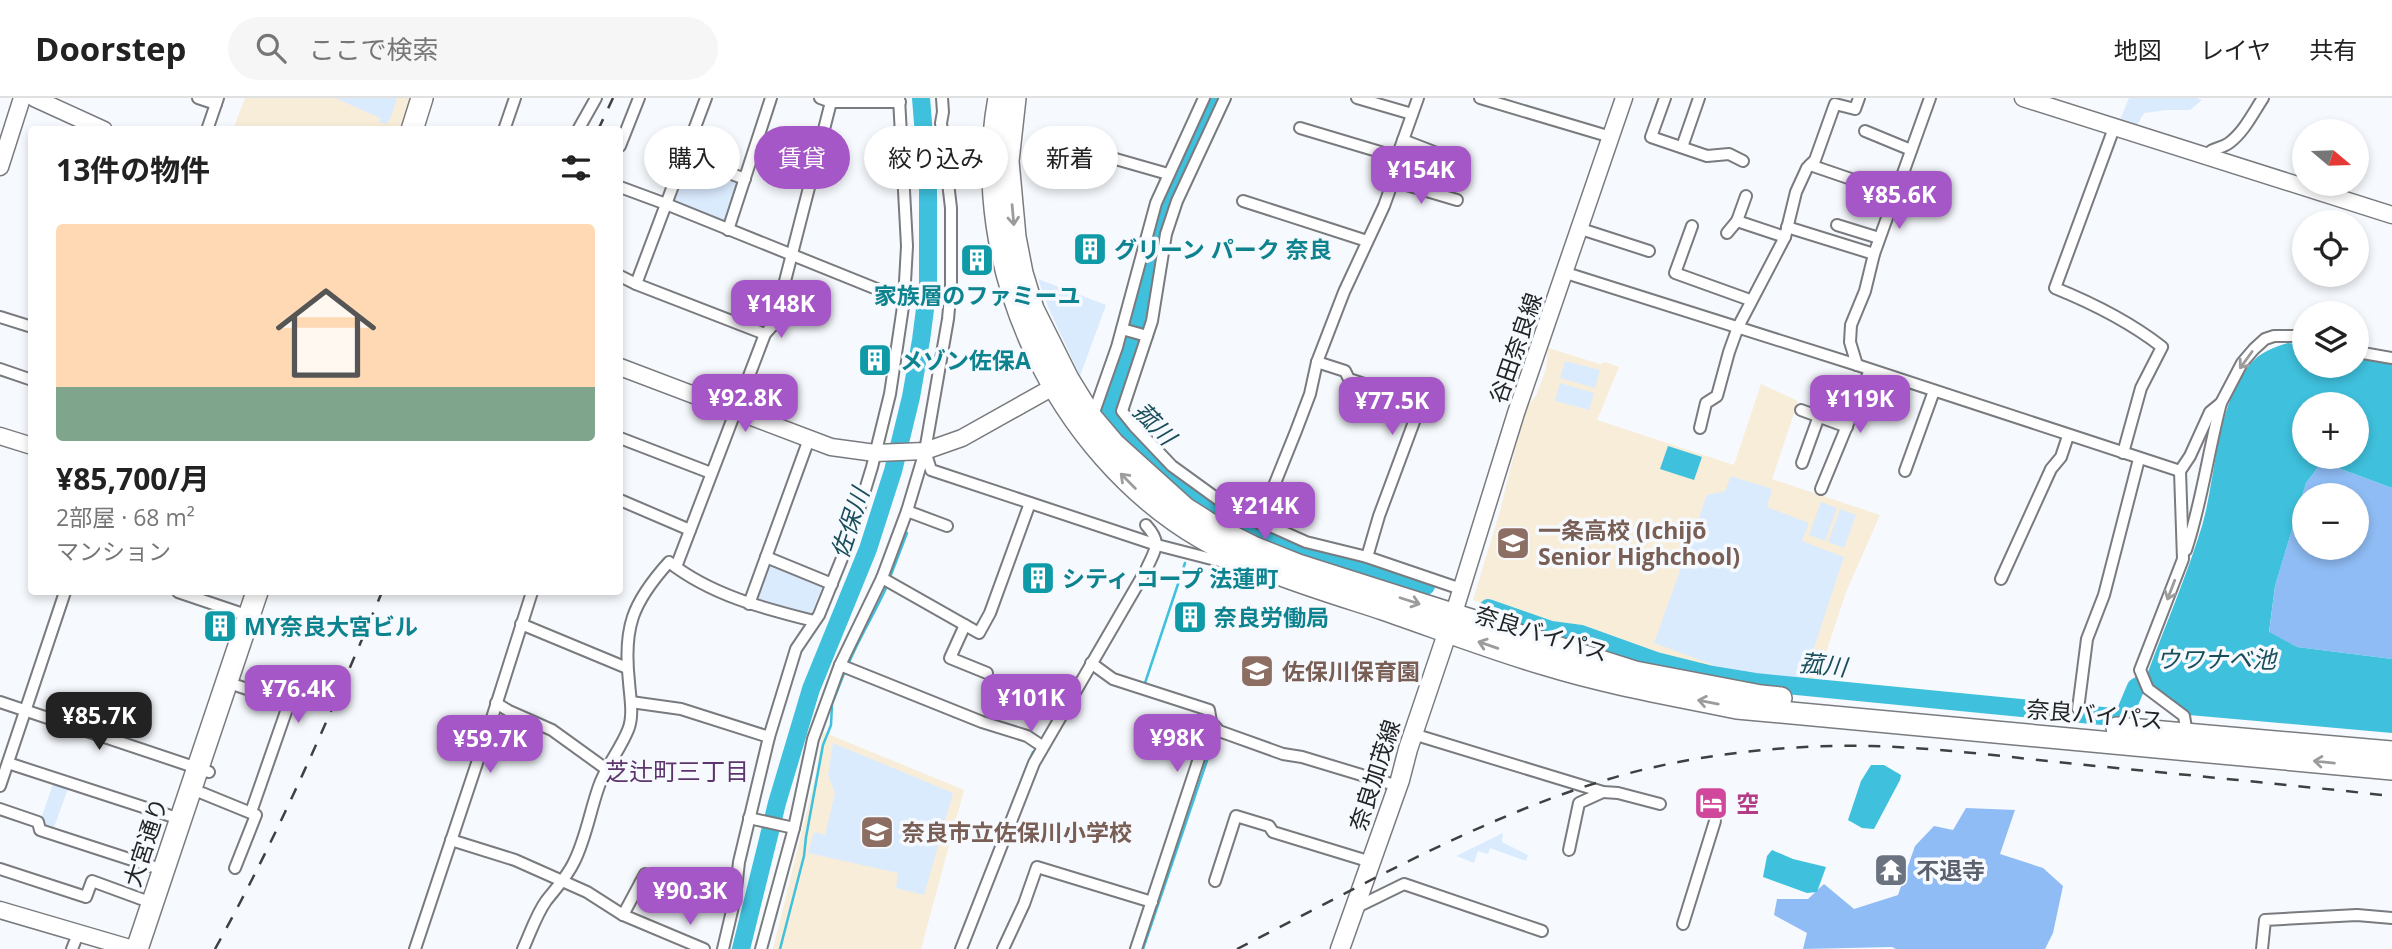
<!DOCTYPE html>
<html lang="ja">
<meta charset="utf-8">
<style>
:root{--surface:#fff;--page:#f6f6f6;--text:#222;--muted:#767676;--line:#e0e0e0;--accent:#a556c7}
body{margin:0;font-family:"Open Sans","Noto Sans JP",sans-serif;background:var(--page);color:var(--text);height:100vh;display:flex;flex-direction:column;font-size:26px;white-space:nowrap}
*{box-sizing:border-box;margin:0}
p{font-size:23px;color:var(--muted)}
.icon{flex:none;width:38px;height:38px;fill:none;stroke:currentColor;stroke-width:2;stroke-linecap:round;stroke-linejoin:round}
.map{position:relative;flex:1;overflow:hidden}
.sheet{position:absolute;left:28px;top:28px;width:595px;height:469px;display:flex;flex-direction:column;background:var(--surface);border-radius:7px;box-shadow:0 4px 10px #0003}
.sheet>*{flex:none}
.top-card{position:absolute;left:644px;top:28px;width:665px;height:63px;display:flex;gap:14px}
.needle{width:46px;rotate:109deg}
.controls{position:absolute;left:2292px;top:21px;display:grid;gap:14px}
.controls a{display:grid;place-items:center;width:77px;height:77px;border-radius:50%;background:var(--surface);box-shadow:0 4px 10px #0003;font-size:35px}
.price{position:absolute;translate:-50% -60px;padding:0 16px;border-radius:14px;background:var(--accent);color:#fff;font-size:23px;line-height:46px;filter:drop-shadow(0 2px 4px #0008)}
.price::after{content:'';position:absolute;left:50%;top:42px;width:21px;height:16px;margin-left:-10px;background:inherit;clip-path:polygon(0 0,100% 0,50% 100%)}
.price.selected{background:#222;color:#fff}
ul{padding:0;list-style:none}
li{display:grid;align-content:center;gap:14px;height:371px;padding:0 28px}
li+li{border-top:2px solid var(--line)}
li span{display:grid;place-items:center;height:217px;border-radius:7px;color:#555}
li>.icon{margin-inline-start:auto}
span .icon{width:126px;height:126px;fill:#fffc;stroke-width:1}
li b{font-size:30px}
h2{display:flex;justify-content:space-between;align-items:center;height:84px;padding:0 28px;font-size:30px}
.pill{padding:0 24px;border-radius:32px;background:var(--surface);box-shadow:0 4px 10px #0003;font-size:24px;line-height:63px}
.pill.selected{background:var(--accent);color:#fff}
header{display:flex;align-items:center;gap:42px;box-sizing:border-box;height:98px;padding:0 35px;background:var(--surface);border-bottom:2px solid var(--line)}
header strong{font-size:33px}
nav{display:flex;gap:38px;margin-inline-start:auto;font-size:24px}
.search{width:490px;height:63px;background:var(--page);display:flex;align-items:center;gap:18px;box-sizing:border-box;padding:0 24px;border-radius:38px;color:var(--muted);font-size:26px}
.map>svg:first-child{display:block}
</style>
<header>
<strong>Doorstep</strong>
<div class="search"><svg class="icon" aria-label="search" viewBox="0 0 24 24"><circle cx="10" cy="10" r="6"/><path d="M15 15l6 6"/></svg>ここで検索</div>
<nav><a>地図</a><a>レイヤ</a><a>共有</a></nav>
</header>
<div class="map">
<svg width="2392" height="851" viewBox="0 0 2392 851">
<rect width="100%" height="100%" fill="#f6f9fd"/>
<!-- education -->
<g fill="#f8edd8">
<path d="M 245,0 L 412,0 L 402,31 L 233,32 Z"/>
<path d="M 1548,250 L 1600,266 L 1605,264 L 1619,269 L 1597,322 L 1734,367 L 1761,286 L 1798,303 L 1772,381 L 1880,417 L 1846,494 L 1815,588 L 1711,576 L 1646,563 L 1587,537 L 1585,538 L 1547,533 L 1517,524 L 1516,521 L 1483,510 L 1479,504 L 1473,502 L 1500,413 L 1519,336 L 1528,308 L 1536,298 L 1546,271 Z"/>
<path d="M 823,634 L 964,692 L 921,851 L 773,851 L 815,680 Z"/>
</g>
<!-- green -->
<g fill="#dbebfe">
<path d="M 335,0 L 397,0 L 391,19 L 386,26 L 379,24 L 380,20 Z"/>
<path d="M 2129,0 L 2197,0 L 2202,2 L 2190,12 L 2166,12 L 2144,15 L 2134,32 L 2118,27 Z"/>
<path d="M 687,63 L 741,84 L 724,126 L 673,107 L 671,102 Z"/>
<path d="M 1038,181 L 1106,207 L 1080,278 L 1049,211 Z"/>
<path d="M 1565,263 L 1600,272 L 1595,290 L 1560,280 Z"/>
<path d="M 1560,285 L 1594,295 L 1589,312 L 1555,303 Z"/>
<path d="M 1731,378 L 1772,391 L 1767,409 L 1809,425 L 1802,443 L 1844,459 L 1803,583 L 1716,573 L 1711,566 L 1654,545 L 1707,397 L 1725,393 Z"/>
<path d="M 1821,404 L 1837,410 L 1825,443 L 1809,437 Z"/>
<path d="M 1840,411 L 1856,417 L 1844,450 L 1828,444 Z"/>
<path d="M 770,466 L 823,487 L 810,519 L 753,504 Z"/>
<path d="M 833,645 L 953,695 L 924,797 L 896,790 L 898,775 L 808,755 L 814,734 L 825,737 L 835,695 L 828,677 Z"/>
<path d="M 54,683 L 69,688 L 53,732 L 47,730 L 41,721 Z"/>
<path d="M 1503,735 L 1502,744 L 1528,757 L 1526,763 L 1490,750 L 1488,756 L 1478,753 L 1474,765 L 1456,758 Z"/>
</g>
<!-- forest -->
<g fill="#8fbcf4" fill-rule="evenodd">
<path d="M 2322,364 L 2392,390 L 2392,561 L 2297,549 L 2269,535 L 2275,488 L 2306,385 ZM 2305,397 L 2357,397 L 2357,450 L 2305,450 Z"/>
<path d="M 1966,710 L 2015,712 L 2000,756 L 2043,770 L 2063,788 L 2053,835 L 2045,851 L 1896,851 L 1892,849 L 1803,851 L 1807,835 L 1774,817 L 1777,801 L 1808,801 L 1824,786 L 1854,811 L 1898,797 L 1915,748 L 1934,728 L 1953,732 Z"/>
</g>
<!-- water -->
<g fill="#3fc0dd" fill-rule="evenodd">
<path d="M 2288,245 L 2305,247 L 2305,268 L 2357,268 L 2357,260 L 2392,266 L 2392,390 L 2322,364 L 2306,385 L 2275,488 L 2269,534 L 2297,549 L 2392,561 L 2392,635 L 2189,617 L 2150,586 L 2148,574 C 2166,526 2187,477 2202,428 C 2217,376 2215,309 2251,265 C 2261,254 2274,249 2288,245 ZM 2305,306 L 2357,306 L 2357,359 L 2305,359 Z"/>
<path d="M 1668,348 L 1702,359 L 1694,382 L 1660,371 Z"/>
<path d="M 1871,667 L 1884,667 L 1901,677 L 1900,682 L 1874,731 L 1862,730 L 1848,722 L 1861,683 Z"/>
<path d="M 1772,752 L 1793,761 L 1826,769 L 1817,794 L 1807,795 L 1763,779 L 1767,758 Z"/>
</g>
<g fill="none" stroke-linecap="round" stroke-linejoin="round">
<!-- stream -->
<g stroke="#3fc0dd" stroke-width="2.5">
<path d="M 889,482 L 907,435"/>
<path d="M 848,567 C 859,540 875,515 887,488"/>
<path d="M 1145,585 L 1185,465"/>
<path d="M 1030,661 L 1033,654"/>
<path d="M 1022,681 L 1027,668"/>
<path d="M 780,851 L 804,758 L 806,739 L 823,647 L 831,627 L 832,606 L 845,573"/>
<path d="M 1143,851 L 1215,639"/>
</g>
<!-- river -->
<g stroke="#3fc0dd" stroke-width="18">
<path d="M 1213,0 L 1173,86 L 1159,127 L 1137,218 L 1109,313 C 1143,352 1180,391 1224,417 C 1285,453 1359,466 1426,488"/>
<path d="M 1488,510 L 1551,532 L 1581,536 L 1656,563 L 1712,577 L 1755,584 L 2123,620 L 2136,589 L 2142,586"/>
<path d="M 741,851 L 777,705 L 811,591 L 868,451 L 893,373 L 911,299 L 921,242 L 928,188 L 928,87 L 921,0"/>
</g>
<!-- street casing -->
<g stroke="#797b7f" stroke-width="14">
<g id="street">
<path d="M 198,0 L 216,6"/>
<path d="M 820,0 L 831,4 L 900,4"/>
<path d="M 1225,0 L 1177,103 L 1166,136 L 1152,223 L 1122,313 L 1134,328 L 1172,368 L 1230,410 L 1306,444 L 1367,459 L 1461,491"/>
<path d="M 1357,0 L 1412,16"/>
<path d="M 1480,0 L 1611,39"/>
<path d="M 1665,0 L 1651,39 L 1707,58 L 1729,56 L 1743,63"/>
<path d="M 1300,30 L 1397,59"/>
<path d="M 2114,30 L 2055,190 C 2092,205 2130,224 2162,249 L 2141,290 L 2123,355"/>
<path d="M 207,32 L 218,0"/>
<path d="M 504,32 L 515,0"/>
<path d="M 578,32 L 596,0"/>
<path d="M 1865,33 L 1911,52"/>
<path d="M 1403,42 L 1439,56"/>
<path d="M 620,48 L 639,0"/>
<path d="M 1682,49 L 1699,0"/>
<path d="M 684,58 L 745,81"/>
<path d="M 1105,58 L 1168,76"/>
<path d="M 2206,58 C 2212,49 2221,51 2229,45 C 2244,34 2253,15 2263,0"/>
<path d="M 1810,67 L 1851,81"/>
<path d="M 1393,83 L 1457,102"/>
<path d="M 620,89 L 666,106 L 904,202"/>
<path d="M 1746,98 L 1737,123 L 1785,139"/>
<path d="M 1243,103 L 1367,143"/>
<path d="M 1837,127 L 1879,140"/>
<path d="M 1692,128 L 1675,175 L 1750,202"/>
<path d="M 1787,129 L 1874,156"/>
<path d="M 1581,131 L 1649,153"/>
<path d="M 728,132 L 771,0"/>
<path d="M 1727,135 L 1737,123"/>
<path d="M 1566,175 L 1857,267 L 2180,373"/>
<path d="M 620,178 L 636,186 L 706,0"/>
<path d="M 636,186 L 765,236"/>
<path d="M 0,219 L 32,229"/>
<path d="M 1122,231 L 1147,238"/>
<path d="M 2357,254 L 2392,260"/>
<path d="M 1317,264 L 1345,273 L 1349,281 L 1421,305 L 1379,418 L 1367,459"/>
<path d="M 1857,267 L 1850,244 L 1851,227 L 1865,193 L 1874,156 L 1930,0"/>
<path d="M 0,271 L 32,282"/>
<path d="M 1801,312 L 1847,329"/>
<path d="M 1092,320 L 1117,249 L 1156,105 L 1204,0"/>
<path d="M 1700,330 L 1706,305 L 1717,298 L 1729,254 L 1738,229 L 1785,139 L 1796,94 L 1807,70 L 1815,62 L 1835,6 L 1855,11 L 1859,0"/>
<path d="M 620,340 L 711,375"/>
<path d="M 925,353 L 931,372 L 1157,447 L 1235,467 L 1239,464"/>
<path d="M 1802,365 L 1819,318"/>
<path d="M 1905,373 L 1934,293"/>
<path d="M 1821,391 L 1870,272"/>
<path d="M 620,402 L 690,432"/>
<path d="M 907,413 L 947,428"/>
<path d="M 1259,425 L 1296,333 L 1310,296 L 1317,264 L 1344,194 L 1384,108 L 1393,83 L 1397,59 L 1418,0"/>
<path d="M 2186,452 C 2202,404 2208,354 2221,305"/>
<path d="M 766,459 L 832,486"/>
<path d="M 676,469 L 765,236 L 774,226 L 832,0"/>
<path d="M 882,480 L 979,535 L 990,515 L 1030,405"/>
<path d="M 2001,481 L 2051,371 L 2061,359 L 2068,338"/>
<path d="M 178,494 L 249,518"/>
<path d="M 749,506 L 809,341"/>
<path d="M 521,526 L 627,570"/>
<path d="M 965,527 L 950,560 L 987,575"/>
<path d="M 1091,565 L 1113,581 L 1209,612 L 1211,624 L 1136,851"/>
<path d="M 840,567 L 982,624 L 1027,638 L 1042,648"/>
<path d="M 238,588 L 289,605 L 251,714"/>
<path d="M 0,604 L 209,674"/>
<path d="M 631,604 L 681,611 L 769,639"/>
<path d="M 496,605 L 509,613 L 552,632 L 606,671"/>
<path d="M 2078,611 L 2087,541 L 2104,497 L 2139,361"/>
<path d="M 1211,624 L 1219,633 L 1283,656 L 1302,659 L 1398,688"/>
<path d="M 1413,636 L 1603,694 L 1618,695 L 1660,706"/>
<path d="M 2187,636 L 2184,618 L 2148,591 L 2140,572 L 2183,461 L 2180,373 L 2190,358 L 2210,314 L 2221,305 L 2242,265 L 2254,251 L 2265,241 L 2274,238 L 2305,238"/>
<path d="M 8,665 L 180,721"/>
<path d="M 0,688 L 65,494"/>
<path d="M 202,695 L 256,717 L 235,770"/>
<path d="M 0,711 L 38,724 L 40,732 L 163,772"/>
<path d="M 749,720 L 794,730"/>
<path d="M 451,742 L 515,762 L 587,794 L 623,817 L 704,851"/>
<path d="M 1569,752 L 1579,705 L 1603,694"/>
<path d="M 0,771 L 86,799 L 92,783 L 152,805"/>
<path d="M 1215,783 L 1236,718 L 1269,728 L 1273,734 L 1371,764"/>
<path d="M 1355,810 L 1404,786 L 1542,833"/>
<path d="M 623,817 L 645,776 L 726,806 L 734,805"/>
<path d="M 1683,826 L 1715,723"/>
<path d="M 72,851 L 78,836"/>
<path d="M 415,851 L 492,620 L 532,494"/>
<path d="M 523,851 C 530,836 536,817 546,803 C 556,790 567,779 574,764 C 586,740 590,713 599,688 C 606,668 620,652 628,632 C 634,618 630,599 629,584 C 623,530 632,505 669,464 C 711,497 762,510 814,523"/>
<path d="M 723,851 L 735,800 L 739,764 L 769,639 L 796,551 L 819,517 L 851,438 L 872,369 L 890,296 L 904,202 L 907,148 L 899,0"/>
<path d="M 761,851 L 794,730 L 813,641 L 840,567 L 882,480 L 907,413 L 925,353 L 948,221 L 951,188 L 951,110 L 941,25 L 943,14 L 942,0"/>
<path d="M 961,851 L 1034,665 L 1146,472 C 1155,451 1163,446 1146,427"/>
<path d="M 1003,851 L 1024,806 L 1037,769 L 1152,804"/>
<path d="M 2262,851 L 2265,822 L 2357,817 L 2392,820"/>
</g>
</g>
<!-- secondary casing -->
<g stroke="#797b7f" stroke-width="19">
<g id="secondary">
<path d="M 34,0 L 104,32"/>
<path d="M 2023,0 L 2392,117"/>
<path d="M 0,69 L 22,0"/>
<path d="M 620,269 L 831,349 L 875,355 L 925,353 L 962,340 L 1062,284"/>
<path d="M 0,338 L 32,348"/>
<path d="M 1453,518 L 1516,315 L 1624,0"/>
<path d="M 0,812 L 133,851"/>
</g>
</g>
<!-- primary casing -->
<g stroke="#797b7f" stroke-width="21">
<path id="primary" d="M 1340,851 L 1400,682 L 1408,651 L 1452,521"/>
</g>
<!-- highway casing -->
<g stroke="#797b7f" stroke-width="24">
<g id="highway">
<path d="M 999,0 C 968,167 1056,355 1202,440 C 1258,473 1322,491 1383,511 C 1438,530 1492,551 1547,567 C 1609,586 1674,597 1737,610 L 2392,671"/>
<path d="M 1015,0 L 1008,63 L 1015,139 L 1022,175 L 1033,211 L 1068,281 L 1092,320 L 1114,346 L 1185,410 L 1221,433 L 1253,449 L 1298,467 L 1635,574 L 1761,598 L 1781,600"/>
<path d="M 412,32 L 422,0"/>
<path d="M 2117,630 L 2392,654"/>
<path d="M 137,851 L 257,494"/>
</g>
</g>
<!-- street -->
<use href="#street" stroke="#fff" stroke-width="10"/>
<!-- secondary -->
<use href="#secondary" stroke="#fff" stroke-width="16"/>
<!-- primary -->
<use href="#primary" stroke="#fff" stroke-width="18"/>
<!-- highway -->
<use href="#highway" stroke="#fff" stroke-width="21"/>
<!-- rail -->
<g stroke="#3e4041" stroke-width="2.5" stroke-dasharray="12 12" stroke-linecap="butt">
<path d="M 598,32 L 613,0"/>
<path d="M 215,851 C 279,736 331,615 382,494"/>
<path d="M 1237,851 C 1356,791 1481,719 1609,681 C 1687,657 1788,646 1871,648 C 1943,650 2015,660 2086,667 C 2188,677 2290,687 2392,698"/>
</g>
</g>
<!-- one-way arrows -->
<defs><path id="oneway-shaft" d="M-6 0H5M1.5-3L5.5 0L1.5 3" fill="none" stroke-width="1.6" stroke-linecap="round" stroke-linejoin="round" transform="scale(1.75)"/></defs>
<g stroke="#9c9c9d">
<use href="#oneway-shaft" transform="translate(1013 117) rotate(85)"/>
<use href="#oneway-shaft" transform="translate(2246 262) rotate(126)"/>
<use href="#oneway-shaft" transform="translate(1128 383) rotate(-135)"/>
<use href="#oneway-shaft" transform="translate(2171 492) rotate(111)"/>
<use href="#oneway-shaft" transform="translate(1410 503) rotate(18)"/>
<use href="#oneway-shaft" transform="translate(1488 547) rotate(-161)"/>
<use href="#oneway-shaft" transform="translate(1708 604) rotate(-169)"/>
<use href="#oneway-shaft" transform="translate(2324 664) rotate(-174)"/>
</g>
<!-- icons -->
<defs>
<g id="building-square" transform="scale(1.75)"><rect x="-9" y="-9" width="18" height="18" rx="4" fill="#0f9aa8" stroke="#f6f9fd"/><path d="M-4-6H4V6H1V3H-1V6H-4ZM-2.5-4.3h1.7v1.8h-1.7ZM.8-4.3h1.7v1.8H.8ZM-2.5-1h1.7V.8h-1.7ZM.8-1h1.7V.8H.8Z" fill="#fff"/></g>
<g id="school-square" transform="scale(1.75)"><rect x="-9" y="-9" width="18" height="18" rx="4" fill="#8d6e63" stroke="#f6f9fd"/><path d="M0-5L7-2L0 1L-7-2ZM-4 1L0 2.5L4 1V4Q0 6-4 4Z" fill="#fff"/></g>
<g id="hotel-square" transform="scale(1.75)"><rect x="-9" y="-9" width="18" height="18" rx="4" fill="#d1479c" stroke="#f6f9fd"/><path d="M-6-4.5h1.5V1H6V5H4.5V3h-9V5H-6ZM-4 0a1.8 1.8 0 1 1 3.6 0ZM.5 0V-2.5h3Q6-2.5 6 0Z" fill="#fff"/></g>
<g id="temple-square" transform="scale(1.75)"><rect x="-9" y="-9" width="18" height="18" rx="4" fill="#6b7280" stroke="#f6f9fd"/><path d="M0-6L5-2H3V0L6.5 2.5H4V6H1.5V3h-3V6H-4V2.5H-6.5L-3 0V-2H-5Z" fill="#fff"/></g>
</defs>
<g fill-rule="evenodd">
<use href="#building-square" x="1090" y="151"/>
<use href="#building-square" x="977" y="162"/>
<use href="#building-square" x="875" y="262"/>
<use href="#school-square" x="1513" y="445"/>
<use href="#building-square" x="1038" y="480"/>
<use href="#building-square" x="1190" y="519"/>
<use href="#building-square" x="220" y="528"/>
<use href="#school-square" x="1257" y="573"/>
<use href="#hotel-square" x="1711" y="705"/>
<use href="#school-square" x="877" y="734"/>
<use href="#temple-square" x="1891" y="772"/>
</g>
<g text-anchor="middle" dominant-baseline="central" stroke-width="7" stroke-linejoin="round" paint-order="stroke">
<!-- culture labels -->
<g font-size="23" font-weight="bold" fill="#0d838f" stroke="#f6f9fd" text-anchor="start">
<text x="1114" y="151">グリーン パーク 奈良</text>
<text x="977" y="197" text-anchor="middle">家族層のファミーユ</text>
<text x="900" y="262">メゾン佐保A</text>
<text x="1062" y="480">シティ コープ 法蓮町</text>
<text x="1214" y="519">奈良労働局</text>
<text x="244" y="528">MY奈良大宮ビル</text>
</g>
<!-- street labels -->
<g font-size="23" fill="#222425" stroke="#f6f9fd">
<text transform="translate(1515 250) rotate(-71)">谷田奈良線</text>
<text transform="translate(1542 535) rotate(17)">奈良バイパス</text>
<text transform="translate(2095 616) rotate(5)">奈良バイパス</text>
<text transform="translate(1374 677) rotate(-72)">奈良加茂線</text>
<text transform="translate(145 744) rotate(-72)">大宮通り</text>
</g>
<!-- education labels -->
<g font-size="23" font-weight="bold" fill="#785e54" stroke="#f6f9fd" text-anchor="start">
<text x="1538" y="432">一条高校 (Ichijō<tspan x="1538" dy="26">Senior Highchool)</tspan></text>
<text x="1282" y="573">佐保川保育園</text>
<text x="902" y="734">奈良市立佐保川小学校</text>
</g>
<!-- hotel labels -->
<g font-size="23" font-weight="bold" fill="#b23c85" stroke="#f6f9fd" text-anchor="start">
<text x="1736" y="705">空</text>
</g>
<!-- worship labels -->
<g font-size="23" font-weight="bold" fill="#5b616d" stroke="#f6f9fd" text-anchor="start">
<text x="1916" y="772">不退寺</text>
</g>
<!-- water labels -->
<g font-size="24" font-style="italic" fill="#184d5a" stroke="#f6f9fd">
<text transform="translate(1155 325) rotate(46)">菰川</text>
<text transform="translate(849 425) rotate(-72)">佐保川</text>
<text x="2216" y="560">ウワナベ池</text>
<text transform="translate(1823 566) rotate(6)">菰川</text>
</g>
<!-- neighbourhood labels -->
<g font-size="24" fill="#5b356c" stroke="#f6f9fd">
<text x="677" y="672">芝辻町三丁目</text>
</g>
</g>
</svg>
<div class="controls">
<a><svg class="needle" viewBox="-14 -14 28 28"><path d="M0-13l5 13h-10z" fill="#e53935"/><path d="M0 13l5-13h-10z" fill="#767676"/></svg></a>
<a><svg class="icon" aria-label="locate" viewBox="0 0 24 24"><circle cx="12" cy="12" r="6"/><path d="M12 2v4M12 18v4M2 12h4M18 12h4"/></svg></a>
<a><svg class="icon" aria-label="layers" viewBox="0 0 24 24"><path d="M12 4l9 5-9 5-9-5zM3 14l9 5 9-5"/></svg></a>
<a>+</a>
<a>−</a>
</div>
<b class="price" style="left:1421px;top:108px">¥154K</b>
<b class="price" style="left:1899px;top:133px">¥85.6K</b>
<b class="price" style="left:781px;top:242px">¥148K</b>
<b class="price" style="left:745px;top:336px">¥92.8K</b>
<b class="price" style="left:1860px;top:337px">¥119K</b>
<b class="price" style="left:1392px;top:339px">¥77.5K</b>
<b class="price" style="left:1265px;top:444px">¥214K</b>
<b class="price" style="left:298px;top:627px">¥76.4K</b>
<b class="price" style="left:1031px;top:636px">¥101K</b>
<b class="price selected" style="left:99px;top:654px">¥85.7K</b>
<b class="price" style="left:1177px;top:676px">¥98K</b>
<b class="price" style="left:490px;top:677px">¥59.7K</b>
<b class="price" style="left:690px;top:829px">¥90.3K</b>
<div class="top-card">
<a class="pill">購入</a>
<a class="pill selected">賃貸</a>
<a class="pill">絞り込み</a>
<a class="pill">新着</a>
</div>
<section class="sheet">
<h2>13件の物件<svg class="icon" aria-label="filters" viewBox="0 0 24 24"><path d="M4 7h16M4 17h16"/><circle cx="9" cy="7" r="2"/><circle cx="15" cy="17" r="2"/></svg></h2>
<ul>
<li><span style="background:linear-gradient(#ffd9b3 75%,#7fa58c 0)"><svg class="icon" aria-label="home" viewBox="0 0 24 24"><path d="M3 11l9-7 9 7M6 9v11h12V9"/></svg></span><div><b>¥85,700/月</b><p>2部屋 · 68 m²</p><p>マンション</p></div></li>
</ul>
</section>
</div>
